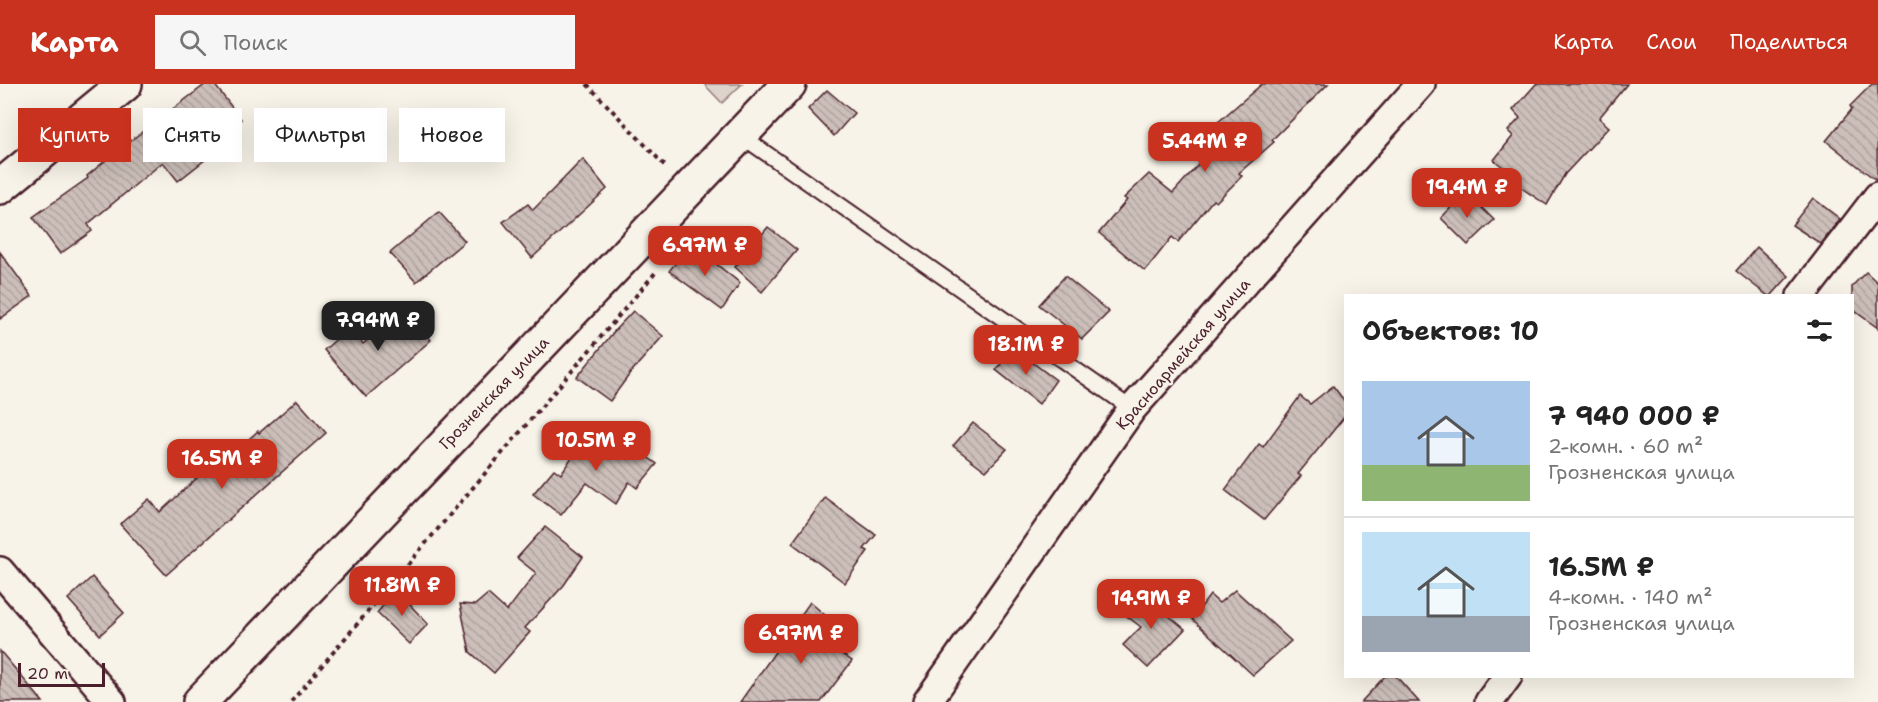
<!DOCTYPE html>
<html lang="ru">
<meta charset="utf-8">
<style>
:root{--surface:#fff;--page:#f6f6f6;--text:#222;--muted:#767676;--line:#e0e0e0;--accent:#c8321e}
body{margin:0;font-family:"Shantell Sans",sans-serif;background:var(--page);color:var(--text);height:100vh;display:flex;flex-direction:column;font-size:22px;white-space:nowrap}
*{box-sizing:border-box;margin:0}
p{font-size:20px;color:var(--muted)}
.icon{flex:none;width:33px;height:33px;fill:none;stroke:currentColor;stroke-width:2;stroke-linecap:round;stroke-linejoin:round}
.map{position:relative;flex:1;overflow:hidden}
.side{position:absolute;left:1344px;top:210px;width:510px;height:384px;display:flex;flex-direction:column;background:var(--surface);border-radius:0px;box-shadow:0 6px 24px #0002}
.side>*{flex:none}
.top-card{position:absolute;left:18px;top:24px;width:570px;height:54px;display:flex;gap:12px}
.scale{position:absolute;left:18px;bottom:15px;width:87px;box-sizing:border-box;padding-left:6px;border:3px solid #4a1f2b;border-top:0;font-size:16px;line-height:21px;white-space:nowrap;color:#4a1f2b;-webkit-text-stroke:4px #f7f3e8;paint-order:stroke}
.price{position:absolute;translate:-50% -51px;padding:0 14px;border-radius:12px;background:var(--accent);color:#fff;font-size:20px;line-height:39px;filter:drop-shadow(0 2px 3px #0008)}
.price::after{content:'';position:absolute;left:50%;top:36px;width:18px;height:14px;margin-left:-9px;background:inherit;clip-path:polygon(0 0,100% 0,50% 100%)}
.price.selected{background:#222;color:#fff}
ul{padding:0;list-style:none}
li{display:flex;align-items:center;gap:18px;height:150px;padding:0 18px}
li+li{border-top:2px solid var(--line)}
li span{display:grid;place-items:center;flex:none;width:168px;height:120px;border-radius:0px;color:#555}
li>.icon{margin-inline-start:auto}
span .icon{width:72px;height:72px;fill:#fffc;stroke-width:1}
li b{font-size:26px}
h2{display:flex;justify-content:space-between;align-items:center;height:72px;padding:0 18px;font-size:26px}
.pill{padding:0 21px;border-radius:0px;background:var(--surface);box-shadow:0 6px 24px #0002;font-size:21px;line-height:54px}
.pill.selected{background:var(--accent);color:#fff}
header{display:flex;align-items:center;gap:36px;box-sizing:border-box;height:84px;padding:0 30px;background:var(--accent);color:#fff}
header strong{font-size:28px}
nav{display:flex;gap:33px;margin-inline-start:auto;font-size:21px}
.search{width:420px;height:54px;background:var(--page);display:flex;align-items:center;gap:15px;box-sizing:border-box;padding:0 21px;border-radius:0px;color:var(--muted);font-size:22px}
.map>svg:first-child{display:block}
</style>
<header>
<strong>Карта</strong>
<div class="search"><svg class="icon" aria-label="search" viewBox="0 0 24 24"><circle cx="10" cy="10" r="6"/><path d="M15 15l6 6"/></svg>Поиск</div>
<nav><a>Карта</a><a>Слои</a><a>Поделиться</a></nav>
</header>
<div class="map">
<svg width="1878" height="618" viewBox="0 0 1878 618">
<defs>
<pattern id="building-back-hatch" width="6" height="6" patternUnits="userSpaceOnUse" patternTransform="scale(1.5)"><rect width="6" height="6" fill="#ccbfb9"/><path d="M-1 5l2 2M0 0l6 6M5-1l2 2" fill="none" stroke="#b1a49f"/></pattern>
</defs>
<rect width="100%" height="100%" fill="#f7f3e8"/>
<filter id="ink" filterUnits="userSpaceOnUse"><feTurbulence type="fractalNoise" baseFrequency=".0167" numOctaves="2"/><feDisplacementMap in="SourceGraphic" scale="12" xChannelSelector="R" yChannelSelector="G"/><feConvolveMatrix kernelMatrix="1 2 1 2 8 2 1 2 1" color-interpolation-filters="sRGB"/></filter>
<g filter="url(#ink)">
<!-- park -->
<path fill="#ded4cc" stroke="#947a7c" stroke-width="1.5" d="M 704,0 L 742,0 L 722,19 Z"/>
<!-- building -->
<g fill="url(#building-back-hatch)" stroke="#4a1f2b" stroke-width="1.5">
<path d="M 206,0 L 214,0 L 241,35 L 205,63 L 211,71 L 178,97 L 163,78 L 88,140 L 92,147 L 60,170 L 33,133 L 88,94 L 87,92 L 118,66 Z"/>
<path d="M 1262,0 L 1328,0 L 1272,56 L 1274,58 L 1239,89 L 1242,92 L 1216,118 L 1213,116 L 1178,158 L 1172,153 L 1145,187 L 1099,149 L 1127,116 L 1124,114 L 1149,90 L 1173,109 L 1221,55 L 1211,44 Z"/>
<path d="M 1536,0 L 1627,0 L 1599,34 L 1609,43 L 1565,90 L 1547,121 L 1517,101 L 1518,95 L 1494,76 L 1513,52 L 1508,47 L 1520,34 L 1513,26 Z"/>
<path d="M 1872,0 L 1878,0 L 1877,97 L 1826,57 L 1852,25 L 1850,22 Z"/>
<path d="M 827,6 L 854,29 L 834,52 L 808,25 Z"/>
<path d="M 583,75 L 607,105 L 532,174 L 503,138 L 528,120 L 533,126 Z"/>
<path d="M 1466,108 L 1494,136 L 1468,161 L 1441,134 Z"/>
<path d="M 1813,114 L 1840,135 L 1821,160 L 1792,141 Z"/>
<path d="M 439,128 L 465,157 L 416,198 L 390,169 Z"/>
<path d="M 768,143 L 797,166 L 762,208 L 735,183 Z"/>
<path d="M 691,160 L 740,199 L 722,226 L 669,187 Z"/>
<path d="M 1757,163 L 1789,192 L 1771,212 L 1768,212 L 1736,187 Z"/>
<path d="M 0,168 L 32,212 L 0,235 Z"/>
<path d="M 1866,188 L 1878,199 L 1878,244 L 1852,225 L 1852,202 Z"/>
<path d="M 1065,192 L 1109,228 L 1082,255 L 1039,221 Z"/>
<path d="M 403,225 L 431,256 L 366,313 L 324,266 L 349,244 L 363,260 Z"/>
<path d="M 633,227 L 663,252 L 632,287 L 610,317 L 577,293 L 616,245 Z"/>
<path d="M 1013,264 L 1056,296 L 1039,320 L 996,286 Z"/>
<path d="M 1333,302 L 1346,319 L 1346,331 L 1298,390 L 1301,392 L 1264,436 L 1225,406 L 1259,360 L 1263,363 L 1300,312 L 1310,320 Z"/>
<path d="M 297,316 L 326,349 L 166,491 L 120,440 L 149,415 L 160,428 L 211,381 L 215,385 L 258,347 L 259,349 Z"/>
<path d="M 973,339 L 1007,365 L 986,387 L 953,362 Z"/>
<path d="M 606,344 L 657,380 L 637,404 L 629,398 L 616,420 L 587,399 L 561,431 L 533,410 L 554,385 L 561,390 L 583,356 L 591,360 Z"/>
<path d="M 825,414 L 876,451 L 864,465 L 868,467 L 845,499 L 792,459 Z"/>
<path d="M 545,443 L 583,473 L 564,501 L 525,544 L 530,548 L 494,589 L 470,568 L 460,520 L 475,521 L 488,510 L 507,527 L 536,489 L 517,474 Z"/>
<path d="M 92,493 L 124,529 L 100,551 L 68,515 Z"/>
<path d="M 396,506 L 428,540 L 409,560 L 377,529 Z"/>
<path d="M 1235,506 L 1291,557 L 1253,591 L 1192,535 L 1210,511 L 1219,519 Z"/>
<path d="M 1140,508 L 1185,545 L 1148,584 L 1123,561 L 1141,543 L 1124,530 Z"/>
<path d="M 810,518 L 827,533 L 822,543 L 831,550 L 824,558 L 852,577 L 821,618 L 740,618 Z"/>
<path d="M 0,567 L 43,618 L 0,618 Z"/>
<path d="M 1385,592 L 1396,592 L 1419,618 L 1361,618 Z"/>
</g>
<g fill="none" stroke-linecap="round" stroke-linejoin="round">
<!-- service casing -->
<g stroke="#4a1f2b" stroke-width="18">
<path id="service" d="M 740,51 L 1132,325"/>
</g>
<!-- minor casing -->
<g stroke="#4a1f2b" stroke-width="32">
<g id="minor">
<path d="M 1801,212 L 1878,112"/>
<path d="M 0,487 L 112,618"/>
<path d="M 927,618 L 1132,325 L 1421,0"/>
<path d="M 1489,618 L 1508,592"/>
</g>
</g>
<!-- tertiary casing -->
<g stroke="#4a1f2b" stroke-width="38">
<path id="tertiary" d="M 0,103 L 125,0"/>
</g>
<!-- primary casing -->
<g stroke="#4a1f2b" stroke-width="38">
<path id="primary" d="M 200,618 L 789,0"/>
</g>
<!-- path -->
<g stroke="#4a1f2b" stroke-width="4" stroke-dasharray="4.5 4.5" stroke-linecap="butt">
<path d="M 587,0 L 667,84"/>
<path d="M 291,618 L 656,188"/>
</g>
<!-- service -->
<use href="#service" stroke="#f7f3e8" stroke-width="14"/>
<!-- minor -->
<use href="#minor" stroke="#f7f3e8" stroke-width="27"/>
<!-- tertiary -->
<use href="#tertiary" stroke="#f7f3e8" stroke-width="33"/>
<!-- primary -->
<use href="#primary" stroke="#f7f3e8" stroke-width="33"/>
</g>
</g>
<g text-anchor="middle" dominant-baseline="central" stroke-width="5" stroke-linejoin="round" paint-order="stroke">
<!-- street labels -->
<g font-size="16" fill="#4a1f2b" stroke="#f7f3e8">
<text transform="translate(1183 270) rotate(-49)">Красноармейская улица</text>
<text transform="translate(494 309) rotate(-46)">Грозненская улица</text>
</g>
</g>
</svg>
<div class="scale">20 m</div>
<b class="price" style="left:1205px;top:89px">5.44M ₽</b>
<b class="price" style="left:1467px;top:135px">19.4M ₽</b>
<b class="price" style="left:705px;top:193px">6.97M ₽</b>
<b class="price selected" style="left:378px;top:268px">7.94M ₽</b>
<b class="price" style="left:1026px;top:292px">18.1M ₽</b>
<b class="price" style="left:596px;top:388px">10.5M ₽</b>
<b class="price" style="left:222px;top:406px">16.5M ₽</b>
<b class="price" style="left:402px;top:533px">11.8M ₽</b>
<b class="price" style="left:1151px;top:546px">14.9M ₽</b>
<b class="price" style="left:801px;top:581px">6.97M ₽</b>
<div class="top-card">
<a class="pill selected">Купить</a>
<a class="pill">Снять</a>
<a class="pill">Фильтры</a>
<a class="pill">Новое</a>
</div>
<section class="side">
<h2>Объектов: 10<svg class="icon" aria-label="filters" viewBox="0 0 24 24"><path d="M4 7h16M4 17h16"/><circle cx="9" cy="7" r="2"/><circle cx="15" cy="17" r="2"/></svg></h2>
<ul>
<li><span style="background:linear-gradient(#a9c7e8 70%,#8fb573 0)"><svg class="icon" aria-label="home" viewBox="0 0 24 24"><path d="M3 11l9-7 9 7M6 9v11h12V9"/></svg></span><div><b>7 940 000 ₽</b><p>2-комн. · 60 m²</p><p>Грозненская улица</p></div></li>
<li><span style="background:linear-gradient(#bfe0f5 70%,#9aa5b1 0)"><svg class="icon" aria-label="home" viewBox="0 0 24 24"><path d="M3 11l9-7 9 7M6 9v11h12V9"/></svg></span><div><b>16.5M ₽</b><p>4-комн. · 140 m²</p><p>Грозненская улица</p></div></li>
</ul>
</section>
</div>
